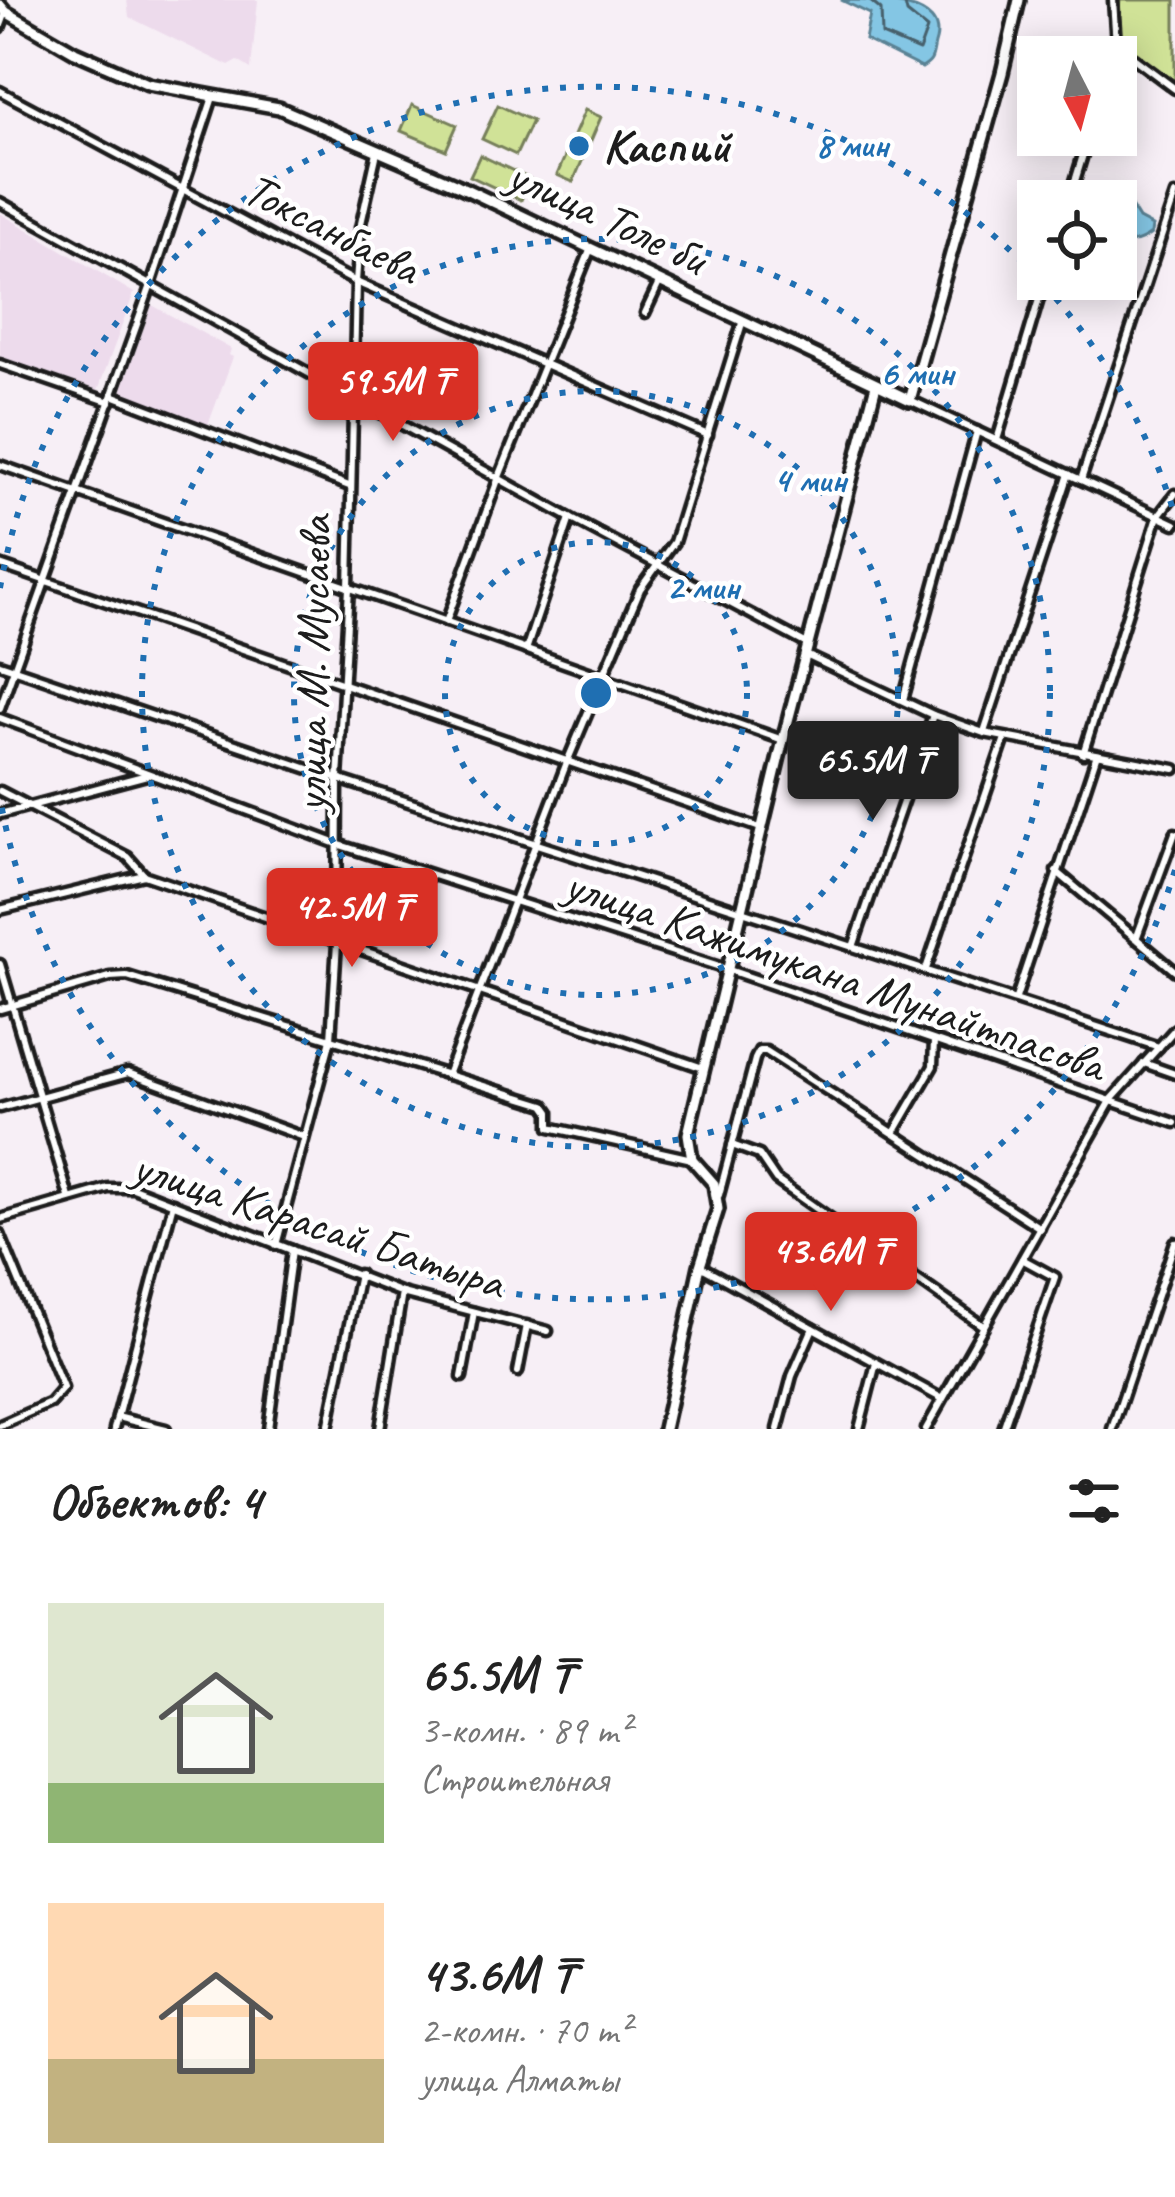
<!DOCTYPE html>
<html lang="ru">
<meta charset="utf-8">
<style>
:root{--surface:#fff;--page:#f2f2f2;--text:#222;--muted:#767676;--accent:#d93025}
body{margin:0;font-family:Caveat,sans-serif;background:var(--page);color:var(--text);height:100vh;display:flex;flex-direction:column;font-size:45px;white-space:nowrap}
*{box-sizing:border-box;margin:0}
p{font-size:39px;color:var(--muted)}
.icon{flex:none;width:66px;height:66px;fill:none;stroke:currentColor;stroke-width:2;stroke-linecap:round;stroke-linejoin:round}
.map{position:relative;height:1429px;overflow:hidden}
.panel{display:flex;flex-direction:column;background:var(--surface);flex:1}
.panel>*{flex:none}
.needle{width:78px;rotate:174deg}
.fabs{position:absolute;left:1017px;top:36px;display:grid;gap:24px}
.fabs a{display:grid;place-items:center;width:120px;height:120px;border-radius:0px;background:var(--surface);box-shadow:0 6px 30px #0003;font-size:60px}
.price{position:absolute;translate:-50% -102px;padding:0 27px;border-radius:12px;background:var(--accent);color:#fff;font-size:39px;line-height:78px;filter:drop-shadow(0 3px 6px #0008)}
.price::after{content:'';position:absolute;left:50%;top:72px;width:36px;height:27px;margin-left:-18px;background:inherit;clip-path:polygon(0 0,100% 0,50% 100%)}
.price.active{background:#222;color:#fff}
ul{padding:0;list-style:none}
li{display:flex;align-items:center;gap:36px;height:300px;padding:0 48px}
li span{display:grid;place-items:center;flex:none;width:336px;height:240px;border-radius:0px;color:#555}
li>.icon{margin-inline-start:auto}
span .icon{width:144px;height:144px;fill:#fffc;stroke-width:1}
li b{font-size:51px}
h2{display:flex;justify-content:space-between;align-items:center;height:144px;padding:0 48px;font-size:51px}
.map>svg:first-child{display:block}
</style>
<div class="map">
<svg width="1175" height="1429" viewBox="0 0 1175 1429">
<rect width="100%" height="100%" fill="#f7eff6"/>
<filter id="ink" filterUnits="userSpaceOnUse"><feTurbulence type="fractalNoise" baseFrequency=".00833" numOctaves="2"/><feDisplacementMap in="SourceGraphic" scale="24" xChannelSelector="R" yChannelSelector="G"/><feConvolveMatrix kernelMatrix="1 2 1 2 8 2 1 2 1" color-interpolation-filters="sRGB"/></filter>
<g filter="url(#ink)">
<!-- built -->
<g fill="#eddbec">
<path d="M 127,0 L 258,0 L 251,69 L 238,61 L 229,66 L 129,17 Z"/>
<path d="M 0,213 L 134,293 L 98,390 L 0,357 Z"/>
<path d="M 152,305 L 231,349 L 229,355 L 233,357 L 207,428 L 120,394 Z"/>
</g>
<!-- green -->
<g fill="#d0e297" stroke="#767f5a" stroke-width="3">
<path d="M 1120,0 L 1175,0 L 1175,81 C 1132,52 1113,57 1120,0 Z"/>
<path d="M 412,105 L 457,125 L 446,150 L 401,131 Z"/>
<path d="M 498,105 L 532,121 L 516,155 L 482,139 Z"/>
<path d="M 585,110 L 601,117 L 573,182 L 557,175 Z"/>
<path d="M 480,155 L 530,179 L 521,200 L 470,176 Z"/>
</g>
<!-- water -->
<g fill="#84c6e4" stroke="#5a8294" stroke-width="3">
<path d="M 841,0 C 875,0 950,0 935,44 C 932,57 934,61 922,68 L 865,40 L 870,14 Z"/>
<path d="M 1126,198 L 1139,219 L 1152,226 L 1151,234 C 1139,243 1126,247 1116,233 L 1119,200 Z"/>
</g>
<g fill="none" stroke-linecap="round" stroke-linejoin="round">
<!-- shore -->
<path stroke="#46606c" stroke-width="3" d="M 869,0 L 881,10 L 882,35 L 919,51 L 927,29 L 907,13 L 904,0"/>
<!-- street casing -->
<g stroke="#1c1c1c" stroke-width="15">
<g id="street">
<path d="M 1113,0 L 1116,45 L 1175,89"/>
<path d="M 0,28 L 6,12"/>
<path d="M 0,91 L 356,282 L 708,435"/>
<path d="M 1069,201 L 1089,135"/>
<path d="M 0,202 L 570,518 L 807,644"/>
<path d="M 645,313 L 660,281"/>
<path d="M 0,364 L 110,402"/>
<path d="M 112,395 L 349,486"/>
<path d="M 910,400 L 1175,524"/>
<path d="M 997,440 L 1045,279"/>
<path d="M 0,465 L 783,740"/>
<path d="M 1081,480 L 1175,195"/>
<path d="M 0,565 L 763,829"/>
<path d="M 446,622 L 499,477 L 591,248"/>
<path d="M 526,650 L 570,518"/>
<path d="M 806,655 L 933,715 L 984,733 L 1175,769"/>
<path d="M 0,664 L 338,779 L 1159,1047"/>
<path d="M 903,700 L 977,431"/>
<path d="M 0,708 L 151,285 L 213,97"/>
<path d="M 0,718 L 340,845 L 729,970 L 1175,1123"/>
<path d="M 984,732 L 1069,474"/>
<path d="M 1083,754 L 1158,516 L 1175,494"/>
<path d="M 0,791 L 128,857 L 144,875"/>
<path d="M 0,814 L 147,775"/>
<path d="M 1056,871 L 1175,971"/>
<path d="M 0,910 L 144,875 L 703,1068"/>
<path d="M 1136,939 L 1175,833"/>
<path d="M 854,944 L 933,715"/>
<path d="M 0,964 L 69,1197"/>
<path d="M 926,969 L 1005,738"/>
<path d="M 1016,998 L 1096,757"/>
<path d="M 0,1009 L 110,977 L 127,976 L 545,1105 L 550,1112 L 550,1127 L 692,1159"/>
<path d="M 1144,1063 L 1175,1074"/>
<path d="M 447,1075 L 567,762 L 640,589 L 674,542 L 743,320"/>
<path d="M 0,1108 L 128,1073 L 304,1137"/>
<path d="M 894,1133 L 933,1066 L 934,1041"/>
<path d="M 732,1145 L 759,1155 L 776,1180 L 983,1326"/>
<path d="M 719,1195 L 755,1059 L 759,1051 L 766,1051 L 1040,1228"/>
<path d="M 0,1219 L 108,1188 L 133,1188 L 402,1293 L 548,1331"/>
<path d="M 0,1234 L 63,1388 L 50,1403 L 0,1425"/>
<path d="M 276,1245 L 331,1039 L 337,943 L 338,779 L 349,588 L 356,282 L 360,228 L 377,152"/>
<path d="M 700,1266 L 941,1398"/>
<path d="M 518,1372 L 527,1325"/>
<path d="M 462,1377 L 474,1312"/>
<path d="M 117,1417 L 166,1429"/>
<path d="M 114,1429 L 173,1203"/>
<path d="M 268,1429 L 292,1250"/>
<path d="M 328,1429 L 359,1274"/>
<path d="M 380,1429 L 402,1293"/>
<path d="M 778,1429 L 792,1376 L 813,1328"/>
<path d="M 859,1429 L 876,1363"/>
<path d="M 926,1429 L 1112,1099 L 1175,1029"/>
<path d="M 1003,1429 L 1055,1277 L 1022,1259"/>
<path d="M 1112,1429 L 1175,1242"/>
</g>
</g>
<!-- secondary casing -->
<g stroke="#1c1c1c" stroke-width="18">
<g id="secondary">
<path d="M 0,5 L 6,12 L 75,52 L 148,84 L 279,108 L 457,185 L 910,400 L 1002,73 L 1019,0"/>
<path d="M 664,1429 L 700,1266 L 718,1209 L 714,1184 L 692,1159 L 688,1134 L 783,740 L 876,385"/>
</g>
</g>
<!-- street -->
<use href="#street" stroke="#fff" stroke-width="6"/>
<!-- secondary -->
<use href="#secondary" stroke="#fff" stroke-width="9"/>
</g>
</g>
<!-- distance rings -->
<g fill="none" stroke="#1f6fb2" stroke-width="6" stroke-dasharray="6 12">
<circle cx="596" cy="693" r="151"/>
<circle cx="596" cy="693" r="302"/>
<circle cx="596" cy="693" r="454"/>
<path d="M1175 870A605 605 0 0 1 0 798M0 588A605 605 0 0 1 1175 516"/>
</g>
<!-- markers -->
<circle fill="#1f6fb2" stroke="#fff" stroke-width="4.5" cx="579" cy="146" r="12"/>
<g text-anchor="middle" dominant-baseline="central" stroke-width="9" stroke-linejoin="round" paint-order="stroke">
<!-- poi labels -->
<g font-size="48" font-weight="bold" fill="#1c1c1c" stroke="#fff" text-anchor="start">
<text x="603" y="146">Каспий</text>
</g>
<!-- street labels -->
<g font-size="48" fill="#1c1c1c" stroke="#fff">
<text transform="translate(607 216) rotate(25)">улица Толе би</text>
<text transform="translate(332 228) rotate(27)">Токсанбаева</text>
<text transform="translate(312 664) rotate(-89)">улица М. Мусаева</text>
<text transform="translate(835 974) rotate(19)">улица Кажимукана Мунайтпасова</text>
<text transform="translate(319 1224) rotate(18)">улица Карасай Батыра</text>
</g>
</g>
<circle cx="596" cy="693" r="18" fill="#1f6fb2" stroke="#fff" stroke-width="6"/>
<g font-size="36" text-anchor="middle" font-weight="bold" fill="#1f6fb2" stroke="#fff" stroke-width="9" stroke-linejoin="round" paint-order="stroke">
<text x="852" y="157">8 мин</text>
<text x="917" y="385">6 мин</text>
<text x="810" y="492">4 мин</text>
<text x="703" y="599">2 мин</text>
</g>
</svg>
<div class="fabs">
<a><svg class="needle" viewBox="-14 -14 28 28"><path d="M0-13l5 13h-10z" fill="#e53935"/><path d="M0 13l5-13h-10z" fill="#767676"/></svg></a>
<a><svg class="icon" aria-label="locate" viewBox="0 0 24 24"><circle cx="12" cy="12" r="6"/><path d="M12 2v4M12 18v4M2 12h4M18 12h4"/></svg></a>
</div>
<b class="price" style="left:393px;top:444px">59.5M ₸</b>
<b class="price active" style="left:873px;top:823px">65.5M ₸</b>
<b class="price" style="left:352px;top:970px">42.5M ₸</b>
<b class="price" style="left:831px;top:1314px">43.6M ₸</b>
</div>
<section class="panel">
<h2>Объектов: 4<svg class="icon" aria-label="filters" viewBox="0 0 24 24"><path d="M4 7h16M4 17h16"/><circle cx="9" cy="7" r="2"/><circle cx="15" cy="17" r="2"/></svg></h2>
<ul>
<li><span style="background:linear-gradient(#dfe7d0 75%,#8fb573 0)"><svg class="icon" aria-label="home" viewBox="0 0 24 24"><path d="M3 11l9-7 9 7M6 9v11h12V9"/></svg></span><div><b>65.5M ₸</b><p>3-комн. · 89 m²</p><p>Строительная</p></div></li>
<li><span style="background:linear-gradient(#ffd9b3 65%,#c2b280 0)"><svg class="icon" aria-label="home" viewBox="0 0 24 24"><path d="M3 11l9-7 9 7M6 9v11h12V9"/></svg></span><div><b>43.6M ₸</b><p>2-комн. · 70 m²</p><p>улица Алматы</p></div></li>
</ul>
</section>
